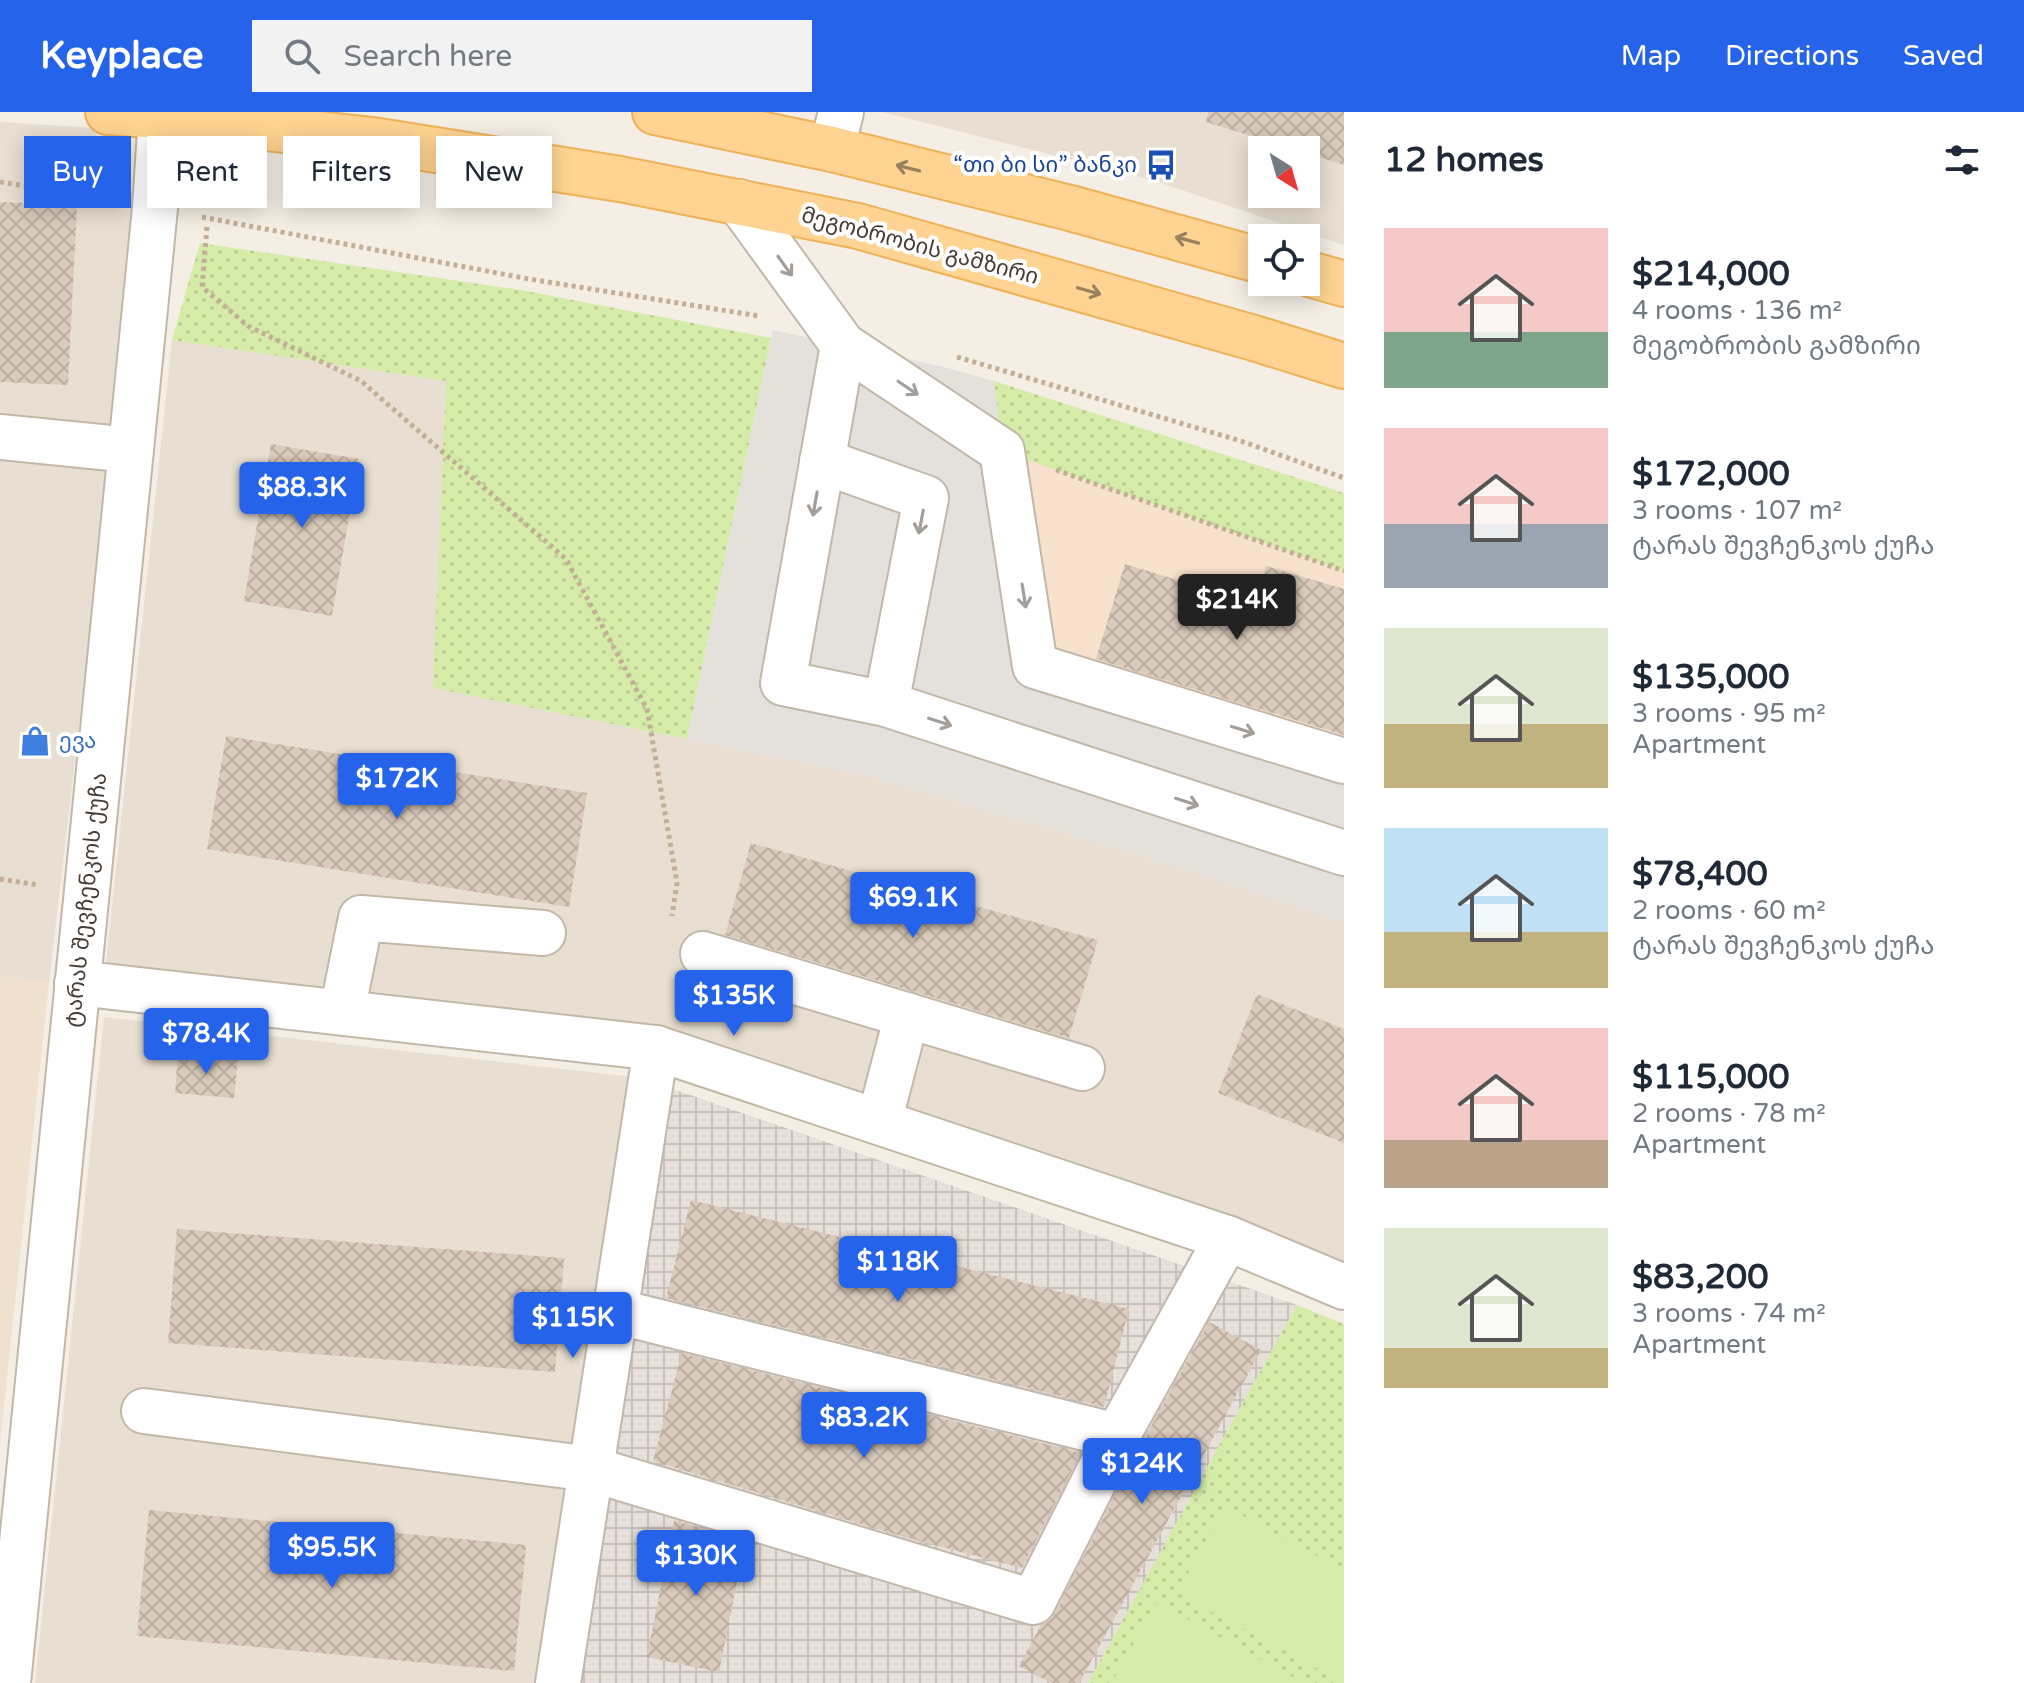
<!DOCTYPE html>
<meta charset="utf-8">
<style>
:root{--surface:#fff;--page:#f2f2f3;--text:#1f2937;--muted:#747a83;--accent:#2563eb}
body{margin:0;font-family:"Varela Round","Noto Sans Georgian",sans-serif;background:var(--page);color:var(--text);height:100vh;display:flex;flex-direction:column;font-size:30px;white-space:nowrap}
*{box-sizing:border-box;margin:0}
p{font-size:26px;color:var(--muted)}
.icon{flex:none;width:44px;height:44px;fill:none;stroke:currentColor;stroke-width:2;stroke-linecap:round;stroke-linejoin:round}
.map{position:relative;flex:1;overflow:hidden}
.drawer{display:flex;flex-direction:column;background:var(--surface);width:680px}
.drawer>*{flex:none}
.top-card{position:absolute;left:24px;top:24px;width:760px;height:72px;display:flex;gap:16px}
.needle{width:52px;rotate:143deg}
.controls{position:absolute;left:1248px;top:24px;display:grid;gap:16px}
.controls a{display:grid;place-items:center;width:72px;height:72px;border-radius:0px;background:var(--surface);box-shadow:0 4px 20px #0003;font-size:40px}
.price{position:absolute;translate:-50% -68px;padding:0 18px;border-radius:8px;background:var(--accent);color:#fff;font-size:26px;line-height:52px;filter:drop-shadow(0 2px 4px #0008)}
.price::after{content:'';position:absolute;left:50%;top:48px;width:24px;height:18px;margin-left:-12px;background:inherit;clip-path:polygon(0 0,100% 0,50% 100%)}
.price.current{background:#222;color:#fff}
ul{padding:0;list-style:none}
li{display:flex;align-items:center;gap:24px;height:200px;padding:0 40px}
li span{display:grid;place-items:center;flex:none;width:224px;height:160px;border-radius:0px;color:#555}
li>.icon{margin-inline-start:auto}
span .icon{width:96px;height:96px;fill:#fffc;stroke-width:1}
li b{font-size:34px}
h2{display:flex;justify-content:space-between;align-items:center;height:96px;padding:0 40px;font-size:34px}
.pill{padding:0 28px;border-radius:0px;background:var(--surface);box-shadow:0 4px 20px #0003;font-size:28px;line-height:72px}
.pill.current{background:var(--accent);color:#fff}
header{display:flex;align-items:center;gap:48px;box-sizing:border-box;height:112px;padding:0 40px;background:var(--accent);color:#fff}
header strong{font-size:38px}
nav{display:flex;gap:44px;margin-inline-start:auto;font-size:28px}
.search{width:560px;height:72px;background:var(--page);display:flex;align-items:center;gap:20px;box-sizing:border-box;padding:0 28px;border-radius:0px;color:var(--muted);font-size:30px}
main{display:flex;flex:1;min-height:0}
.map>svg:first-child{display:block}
</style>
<header>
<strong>Keyplace</strong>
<div class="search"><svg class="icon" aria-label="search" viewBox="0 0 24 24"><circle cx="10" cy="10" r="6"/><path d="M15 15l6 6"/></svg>Search here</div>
<nav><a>Map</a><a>Directions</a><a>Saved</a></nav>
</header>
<main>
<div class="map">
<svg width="1344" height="1571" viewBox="0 0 1344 1571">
<defs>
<pattern id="industrial-grid" width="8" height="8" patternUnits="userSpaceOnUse" patternTransform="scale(2)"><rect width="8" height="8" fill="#e6dfda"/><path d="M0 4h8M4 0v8" fill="none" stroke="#c7c0bc"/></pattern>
<pattern id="grass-dots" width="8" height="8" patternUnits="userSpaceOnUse" patternTransform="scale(2)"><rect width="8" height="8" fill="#d5eca9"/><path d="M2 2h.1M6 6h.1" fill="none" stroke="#b8cb92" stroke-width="1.8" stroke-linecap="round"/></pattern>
<pattern id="building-cross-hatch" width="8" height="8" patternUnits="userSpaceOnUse" patternTransform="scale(2)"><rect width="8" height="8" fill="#dacbbc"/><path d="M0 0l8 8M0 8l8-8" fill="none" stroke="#bcafa2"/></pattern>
</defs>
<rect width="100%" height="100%" fill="#f4eee4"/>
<!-- residential -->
<g fill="#e8dfd2" fill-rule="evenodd">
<path d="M 882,0 L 1344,0 L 1344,133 L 1155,69 ZM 1262,38 L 1306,38 L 1306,82 L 1262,82 Z"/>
<path d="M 0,10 L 92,16 L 140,93 L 49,870 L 0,863 Z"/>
<path d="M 172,228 L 446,269 L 434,576 L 861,662 L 1145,745 L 1344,811 L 1344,1150 L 1076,1050 L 659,919 L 105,861 Z"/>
<path d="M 104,905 L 634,965 L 537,1571 L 35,1571 Z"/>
</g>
<!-- commercial -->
<path fill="#f8e1cd" d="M 1002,339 L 1344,459 L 1344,649 L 1035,554 Z"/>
<!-- industrial -->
<path fill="url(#industrial-grid)" d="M 667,975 L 1297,1193 L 1088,1571 L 576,1571 Z"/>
<!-- education -->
<path fill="#efe1cd" d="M 0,863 L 49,870 L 0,1331 Z"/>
<!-- grass -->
<g fill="url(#grass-dots)">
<path d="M 200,131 L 521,178 L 771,226 L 687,627 L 433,576 L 446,269 L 172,228 Z"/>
<path d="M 994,269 L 1344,381 L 1344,459 L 1002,339 Z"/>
<path d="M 1297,1193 L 1344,1212 L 1344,1571 L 1088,1571 Z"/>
</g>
<!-- pitch -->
<g fill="#d5eca9">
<path d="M 1225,1394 L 1344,1459 L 1344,1571 L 1177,1481 Z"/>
<path d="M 1156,1490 L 1304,1571 L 1112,1571 Z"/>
</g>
<!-- parking -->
<path fill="#e4e1dd" d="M 773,218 L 944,255 L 994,269 L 1002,339 L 1035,554 L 1344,649 L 1344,811 L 1145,745 L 861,662 L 687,627 Z"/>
<!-- building -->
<g fill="url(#building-cross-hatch)">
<path d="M 1208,0 L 1344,0 L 1344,53 L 1306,41 L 1306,38 L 1297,38 L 1206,10 Z"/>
<path d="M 0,90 L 77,93 L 68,273 L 0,270 Z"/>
<path d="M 271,332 L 359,347 L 332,504 L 244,489 Z"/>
<path d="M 1125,452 L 1256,492 L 1266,454 L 1344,477 L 1344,623 L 1096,547 Z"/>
<path d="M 226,624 L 587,681 L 569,795 L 207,737 Z"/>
<path d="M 751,731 L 1098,828 L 1069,926 L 725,823 Z"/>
<path d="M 1257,882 L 1344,917 L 1344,1031 L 1218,981 Z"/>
<path d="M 178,942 L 238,946 L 234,986 L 175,981 Z"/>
<path d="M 691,1088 L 1129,1197 L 1104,1295 L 666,1186 Z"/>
<path d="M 177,1117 L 564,1146 L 555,1260 L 168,1231 Z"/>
<path d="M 1209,1210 L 1261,1238 L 1079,1571 L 1051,1571 L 1019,1554 L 1041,1513 L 1048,1510 L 1055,1501 L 1139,1336 Z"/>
<path d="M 682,1241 L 1081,1341 L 1022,1456 L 897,1423 L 653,1349 Z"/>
<path d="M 149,1398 L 526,1433 L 514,1559 L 137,1524 Z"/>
<path d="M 674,1408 L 745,1430 L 719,1560 L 647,1545 Z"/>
</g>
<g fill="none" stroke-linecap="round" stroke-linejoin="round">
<!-- minor casing -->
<g stroke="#c3b7a9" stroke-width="48">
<g id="minor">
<path d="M 832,37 L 841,0"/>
<path d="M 739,90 L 843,233 L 783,571 L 886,592 L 1344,741"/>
<path d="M 843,233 L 1002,339 L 1035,554 L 1344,649"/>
<path d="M 0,325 L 131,338"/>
<path d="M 822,349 L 926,386 L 886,592"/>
<path d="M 703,842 L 1082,956"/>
<path d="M 77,871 L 656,936 L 1227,1126 L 1344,1175"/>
<path d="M 342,900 L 361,806 L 543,821"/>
<path d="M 879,1010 L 907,903"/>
<path d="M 615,1199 L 1117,1324"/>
<path d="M 144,1299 L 591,1357 L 1033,1490 L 1117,1324 L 1227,1126"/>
<path d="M 8,1571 L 155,96 L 161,4"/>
<path d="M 558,1571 L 656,936"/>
</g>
</g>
<!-- major casing -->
<g stroke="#efb158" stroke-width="48">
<g id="major">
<path d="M 108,0 L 161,4 L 372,28 L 620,67 L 858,114 L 1254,226 L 1344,254"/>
<path d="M 655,0 L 832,37 L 1070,96 L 1262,149"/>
<path d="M 1306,161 L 1344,172"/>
</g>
</g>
<!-- path -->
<g stroke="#c3af96" stroke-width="5" stroke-dasharray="4 4" stroke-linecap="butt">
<path d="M 0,70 L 106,87"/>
<path d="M 202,105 L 529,167 L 759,204"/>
<path d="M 207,115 L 202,175 L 248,214 L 361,269 L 566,447 L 647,597 L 677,771 L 672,804"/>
<path d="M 957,245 L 1241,329 L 1344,366"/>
<path d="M 1056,358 L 1344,459"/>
<path d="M 0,767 L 38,773"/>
</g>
<!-- minor -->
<use href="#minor" stroke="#fff" stroke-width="44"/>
<!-- major -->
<use href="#major" stroke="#ffd492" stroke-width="44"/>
</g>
<!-- one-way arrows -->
<defs><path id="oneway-shaft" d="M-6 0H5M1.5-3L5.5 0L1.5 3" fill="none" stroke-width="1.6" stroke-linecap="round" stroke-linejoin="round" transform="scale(2)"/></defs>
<g stroke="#9a815e">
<use href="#oneway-shaft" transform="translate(908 56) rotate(-166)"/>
<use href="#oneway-shaft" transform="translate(1187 128) rotate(-165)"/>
<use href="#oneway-shaft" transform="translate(1089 179) rotate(16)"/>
</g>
<g stroke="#a39e9a">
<use href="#oneway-shaft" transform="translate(785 154) rotate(54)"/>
<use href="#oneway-shaft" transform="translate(908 276) rotate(34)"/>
<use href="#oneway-shaft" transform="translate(815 392) rotate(100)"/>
<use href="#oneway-shaft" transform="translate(921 410) rotate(101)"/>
<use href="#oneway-shaft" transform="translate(1024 484) rotate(81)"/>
<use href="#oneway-shaft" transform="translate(940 610) rotate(18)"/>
<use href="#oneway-shaft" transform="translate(1243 618) rotate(17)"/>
<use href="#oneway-shaft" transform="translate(1187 690) rotate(18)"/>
</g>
<!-- icons -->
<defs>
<g id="bus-bare" transform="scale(2.4)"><path d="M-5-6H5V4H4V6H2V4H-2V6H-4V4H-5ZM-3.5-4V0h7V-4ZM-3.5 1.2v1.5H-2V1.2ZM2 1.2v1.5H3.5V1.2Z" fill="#1a4fb4" stroke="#fff" stroke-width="2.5" paint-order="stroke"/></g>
<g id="shop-bare" transform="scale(2.4)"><path d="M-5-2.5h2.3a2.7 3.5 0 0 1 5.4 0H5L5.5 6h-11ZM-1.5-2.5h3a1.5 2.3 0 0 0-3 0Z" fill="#3f7fe0" stroke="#fff" stroke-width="2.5" paint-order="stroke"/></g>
</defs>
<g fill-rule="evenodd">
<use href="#bus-bare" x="1161" y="53"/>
<use href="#shop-bare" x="35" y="629"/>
</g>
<g text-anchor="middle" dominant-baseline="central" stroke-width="8" stroke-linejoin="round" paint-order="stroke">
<!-- transit labels -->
<g font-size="22" fill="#164399" stroke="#fff" text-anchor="end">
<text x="1137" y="53">“თი ბი სი” ბანკი</text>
</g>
<!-- street labels -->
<g font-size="22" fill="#473d34" stroke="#fff">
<text transform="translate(920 134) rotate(15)">მეგობრობის გამზირი</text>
<text transform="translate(86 788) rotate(-84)">ტარას შევჩენკოს ქუჩა</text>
</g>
<!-- shop labels -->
<g font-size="22" fill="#366cbe" stroke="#fff" text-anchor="start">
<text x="59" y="629">ევა</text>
</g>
</g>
</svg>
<div class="controls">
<a><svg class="needle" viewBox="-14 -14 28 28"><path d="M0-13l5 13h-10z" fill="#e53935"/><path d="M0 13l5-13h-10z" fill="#747a83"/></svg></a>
<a><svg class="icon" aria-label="locate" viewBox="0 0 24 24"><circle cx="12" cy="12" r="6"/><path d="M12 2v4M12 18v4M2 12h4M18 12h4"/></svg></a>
</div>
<b class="price" style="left:302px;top:418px">$88.3K</b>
<b class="price current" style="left:1237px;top:530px">$214K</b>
<b class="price" style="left:397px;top:709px">$172K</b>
<b class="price" style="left:913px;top:828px">$69.1K</b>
<b class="price" style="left:734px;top:926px">$135K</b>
<b class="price" style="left:206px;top:964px">$78.4K</b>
<b class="price" style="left:898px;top:1192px">$118K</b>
<b class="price" style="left:573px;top:1248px">$115K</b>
<b class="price" style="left:864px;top:1348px">$83.2K</b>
<b class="price" style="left:1142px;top:1394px">$124K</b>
<b class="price" style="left:332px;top:1478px">$95.5K</b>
<b class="price" style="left:696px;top:1486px">$130K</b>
<div class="top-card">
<a class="pill current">Buy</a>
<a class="pill">Rent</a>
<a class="pill">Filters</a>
<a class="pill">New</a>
</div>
</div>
<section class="drawer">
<h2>12 homes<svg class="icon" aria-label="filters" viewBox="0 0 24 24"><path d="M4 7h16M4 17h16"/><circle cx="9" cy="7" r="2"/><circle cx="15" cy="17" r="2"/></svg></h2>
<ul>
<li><span style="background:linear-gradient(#f6c9c9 65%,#7fa58c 0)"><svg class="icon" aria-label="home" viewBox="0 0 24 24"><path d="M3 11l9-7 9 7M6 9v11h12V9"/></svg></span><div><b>$214,000</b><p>4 rooms · 136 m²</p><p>მეგობრობის გამზირი</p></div></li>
<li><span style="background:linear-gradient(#f6c9c9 60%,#9aa5b1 0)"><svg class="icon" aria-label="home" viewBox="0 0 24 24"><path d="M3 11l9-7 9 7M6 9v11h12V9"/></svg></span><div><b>$172,000</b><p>3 rooms · 107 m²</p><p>ტარას შევჩენკოს ქუჩა</p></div></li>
<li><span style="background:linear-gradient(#dfe7d0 60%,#c2b280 0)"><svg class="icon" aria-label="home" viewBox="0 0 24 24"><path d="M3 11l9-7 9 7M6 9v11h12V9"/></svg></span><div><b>$135,000</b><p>3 rooms · 95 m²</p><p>Apartment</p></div></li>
<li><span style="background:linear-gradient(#bfe0f5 65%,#c2b280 0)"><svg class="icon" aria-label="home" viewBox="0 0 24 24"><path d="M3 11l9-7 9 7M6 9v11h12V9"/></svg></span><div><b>$78,400</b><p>2 rooms · 60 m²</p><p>ტარას შევჩენკოს ქუჩა</p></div></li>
<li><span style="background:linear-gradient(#f6c9c9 70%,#b9a48a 0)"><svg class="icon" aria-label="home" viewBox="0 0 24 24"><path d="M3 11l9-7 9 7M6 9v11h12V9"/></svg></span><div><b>$115,000</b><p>2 rooms · 78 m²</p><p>Apartment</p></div></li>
<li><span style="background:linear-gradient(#dfe7d0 75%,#c2b280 0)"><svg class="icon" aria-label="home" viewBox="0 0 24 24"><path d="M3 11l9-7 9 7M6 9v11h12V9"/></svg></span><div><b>$83,200</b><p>3 rooms · 74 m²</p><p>Apartment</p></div></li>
</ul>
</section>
</main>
